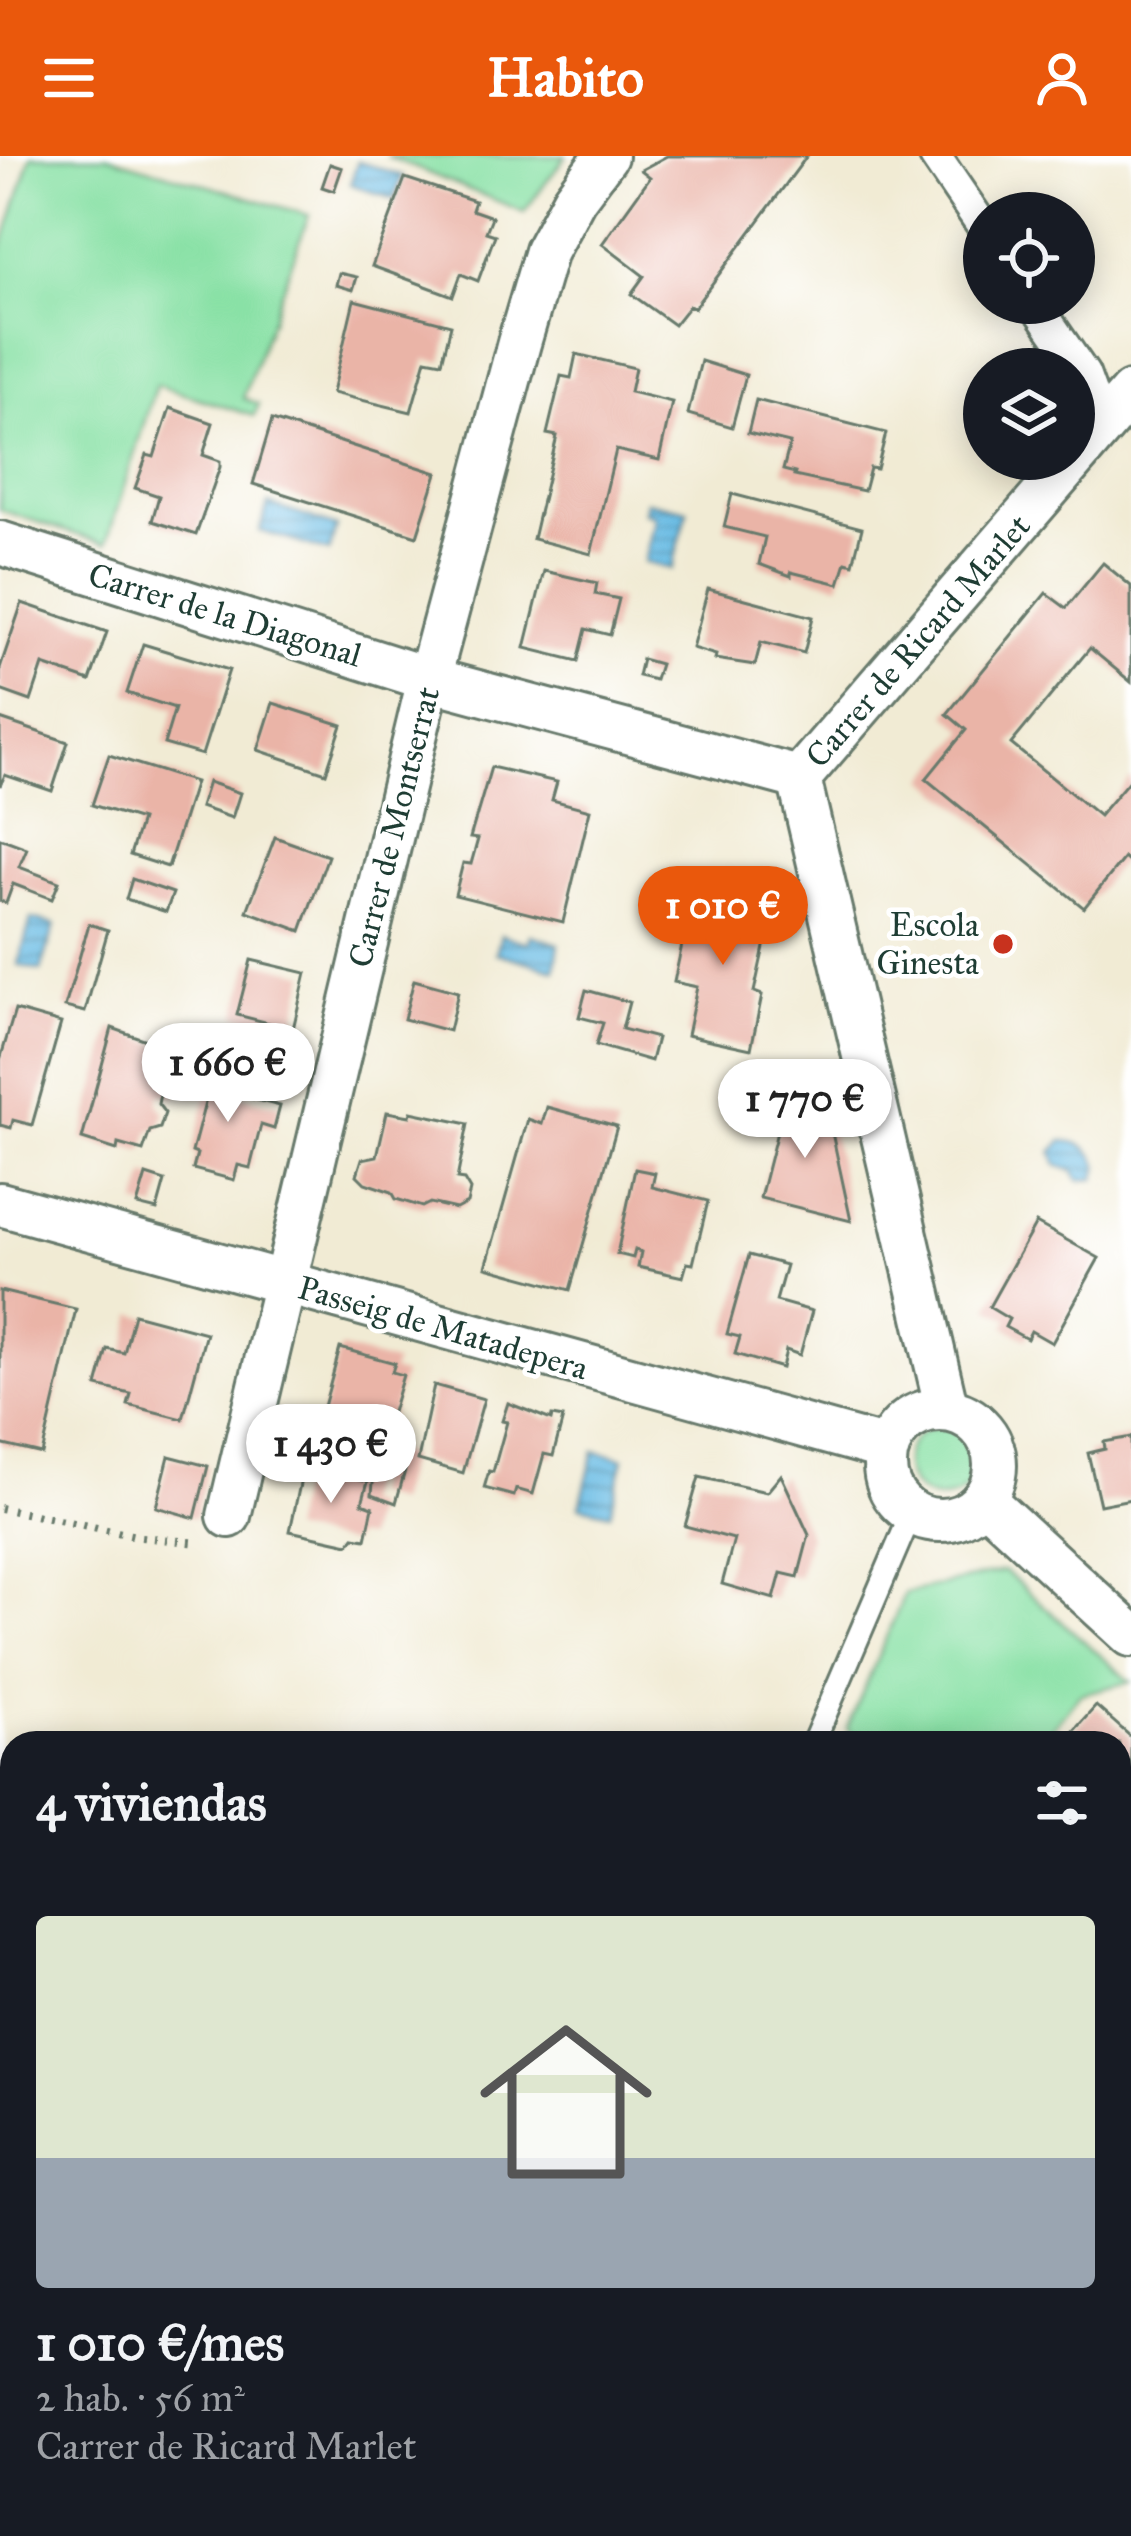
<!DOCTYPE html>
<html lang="es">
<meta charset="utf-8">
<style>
:root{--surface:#171b24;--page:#20242c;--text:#f1f3f6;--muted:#9ea1a6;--line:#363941;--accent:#ea580c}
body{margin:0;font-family:"IM FELL Great Primer",serif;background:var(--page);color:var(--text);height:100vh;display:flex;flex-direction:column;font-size:45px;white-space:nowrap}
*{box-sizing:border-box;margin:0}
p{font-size:39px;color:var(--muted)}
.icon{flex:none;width:66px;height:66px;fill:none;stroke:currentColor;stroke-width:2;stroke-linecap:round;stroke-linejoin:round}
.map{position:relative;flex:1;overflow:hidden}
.details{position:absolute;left:0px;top:1575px;width:1131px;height:807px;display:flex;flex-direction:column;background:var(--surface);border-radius:36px 36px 0 0;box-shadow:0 6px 30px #0003}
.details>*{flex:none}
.fabs{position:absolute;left:963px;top:36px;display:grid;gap:24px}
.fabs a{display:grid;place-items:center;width:132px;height:132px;border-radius:50%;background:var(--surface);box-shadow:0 6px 30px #0003;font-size:60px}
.price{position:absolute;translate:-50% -102px;padding:0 27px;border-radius:42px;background:#fff;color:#222;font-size:39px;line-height:78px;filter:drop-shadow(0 3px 6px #0008)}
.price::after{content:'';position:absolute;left:50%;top:72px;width:36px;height:27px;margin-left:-18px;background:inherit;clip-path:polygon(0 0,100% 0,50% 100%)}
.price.current{background:var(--accent);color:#fff}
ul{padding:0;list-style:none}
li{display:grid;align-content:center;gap:24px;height:636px;padding:0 36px}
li+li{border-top:3px solid var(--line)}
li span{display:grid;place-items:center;height:372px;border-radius:12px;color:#555}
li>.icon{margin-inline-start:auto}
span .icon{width:216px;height:216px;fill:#fffc;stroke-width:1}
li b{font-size:51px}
h2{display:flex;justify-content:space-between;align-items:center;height:144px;padding:0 36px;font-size:51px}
header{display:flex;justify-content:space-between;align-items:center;height:156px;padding:0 36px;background:var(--accent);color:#fff;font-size:54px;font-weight:800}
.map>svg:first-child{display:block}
</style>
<header><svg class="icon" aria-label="menu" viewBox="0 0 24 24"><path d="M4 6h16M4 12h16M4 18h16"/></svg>Habito<svg class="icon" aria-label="person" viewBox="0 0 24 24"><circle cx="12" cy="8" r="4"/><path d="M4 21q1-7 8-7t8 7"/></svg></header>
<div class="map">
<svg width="1131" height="2380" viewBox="0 0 1131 2380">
<defs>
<pattern id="forest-firs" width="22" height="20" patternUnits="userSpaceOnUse" patternTransform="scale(3)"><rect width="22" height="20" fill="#6ebf8b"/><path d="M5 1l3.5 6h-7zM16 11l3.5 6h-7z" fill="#5a9c72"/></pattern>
<pattern id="water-rules" width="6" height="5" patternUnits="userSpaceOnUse" patternTransform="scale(3)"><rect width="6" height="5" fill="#68bbe4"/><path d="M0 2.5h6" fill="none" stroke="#5599ba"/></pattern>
</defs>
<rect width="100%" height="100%" fill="#fff"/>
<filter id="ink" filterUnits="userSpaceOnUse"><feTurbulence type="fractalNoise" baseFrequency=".00833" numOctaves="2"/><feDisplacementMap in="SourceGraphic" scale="24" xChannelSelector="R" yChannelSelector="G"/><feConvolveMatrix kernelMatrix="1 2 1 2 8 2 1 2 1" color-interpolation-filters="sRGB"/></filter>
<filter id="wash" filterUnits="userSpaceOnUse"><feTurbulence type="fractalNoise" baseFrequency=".004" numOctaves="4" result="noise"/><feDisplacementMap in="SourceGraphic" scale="48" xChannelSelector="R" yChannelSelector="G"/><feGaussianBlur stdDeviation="2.7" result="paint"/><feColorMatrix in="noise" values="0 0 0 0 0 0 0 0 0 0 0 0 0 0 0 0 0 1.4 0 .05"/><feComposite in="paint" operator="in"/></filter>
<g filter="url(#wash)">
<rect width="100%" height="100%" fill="#f1ebd4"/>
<!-- grass -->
<g fill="#89e1a6" stroke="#548f6d" stroke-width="3">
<path d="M 31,0 L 107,0 L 309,59 L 243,242 L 259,248 L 254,260 L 156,229 L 106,388 L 0,354 L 0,98 Z"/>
<path d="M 386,0 L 566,0 L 524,56 Z"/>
<circle cx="941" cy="1307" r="36"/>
<path d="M 1004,1415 L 1131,1526 L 1080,1538 L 1040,1587 L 862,1587 L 847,1573 L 905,1437 Z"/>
<path d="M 510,2370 L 819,2370 L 816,2380 L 512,2380 Z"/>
</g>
<!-- forest -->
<path fill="url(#forest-firs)" stroke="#467e60" stroke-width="3" d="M 1119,1835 L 1131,1846 L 1131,2118 L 1119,2111 Z"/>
<!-- water -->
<g fill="url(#water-rules)" stroke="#447c8c" stroke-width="3">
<path d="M 358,5 L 402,20 L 394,43 L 350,28 Z"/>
<path d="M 646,345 L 688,354 L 672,413 L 644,406 L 655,360 L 644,356 Z"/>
<path d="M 268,348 L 337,371 L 329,396 L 260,375 Z"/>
<path d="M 31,763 L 55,769 L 41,815 L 18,809 Z"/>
<path d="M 501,779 L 528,787 L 531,779 L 559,788 L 555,814 L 496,797 Z"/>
<path d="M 1062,985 C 1080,984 1094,994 1099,1011 L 1095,1023 L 1079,1024 L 1073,1015 L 1057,1009 L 1052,996 Z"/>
<path d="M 594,1295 L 624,1302 L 610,1357 L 580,1350 Z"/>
</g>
<g id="blocks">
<!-- building -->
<g fill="#eab4a7">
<path d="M 667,0 L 807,0 L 694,152 L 689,150 L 674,169 L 631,138 L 644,120 L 602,88 L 650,21 L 641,14 Z"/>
<path d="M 330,8 L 342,12 L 334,35 L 322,31 Z"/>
<path d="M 405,22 L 475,45 L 472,54 L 492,61 L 486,76 L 495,79 L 478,125 L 461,118 L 453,140 L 372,110 Z"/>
<path d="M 339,117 L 357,121 L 353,134 L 336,129 Z"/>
<path d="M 354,144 L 451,169 L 442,206 L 426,203 L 411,256 L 332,237 Z"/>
<path d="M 576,198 L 635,212 L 630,236 L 672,246 L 659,304 L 616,294 L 591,398 L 533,383 L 557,280 L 547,278 L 561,220 L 571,222 Z"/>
<path d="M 701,205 L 746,219 L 732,271 L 688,258 Z"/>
<path d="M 756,244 L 886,277 L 877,313 L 870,312 L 864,335 L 794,320 L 795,317 L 783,314 L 790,287 L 748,277 Z"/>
<path d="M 170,252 L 213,267 L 203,299 L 220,305 L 220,311 L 196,379 L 152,365 L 159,340 L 135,332 L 147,299 L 154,301 Z"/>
<path d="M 272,264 L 437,317 L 417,380 L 253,328 Z"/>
<path d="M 732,338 L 862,372 L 853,408 L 846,406 L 839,428 L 791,416 L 791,420 L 759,408 L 765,381 L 724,371 Z"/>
<path d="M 1103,407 L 1131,430 L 1131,526 L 1090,492 L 1011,588 L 1099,660 L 1131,622 L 1131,708 L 1124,702 L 1084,752 L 926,623 L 966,574 L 947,558 L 1046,437 L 1066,452 Z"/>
<path d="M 544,415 L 597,427 L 595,438 L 619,443 L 610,479 L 586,473 L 578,505 L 525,492 Z"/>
<path d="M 708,433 L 813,461 L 804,497 L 761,486 L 755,509 L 715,503 L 716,499 L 692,492 Z"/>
<path d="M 22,447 L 107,476 L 90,525 L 43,509 L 31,545 L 0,534 L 0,512 Z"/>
<path d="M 143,488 L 229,514 L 202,599 L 164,588 L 175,552 L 127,537 Z"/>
<path d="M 642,503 L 660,508 L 655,524 L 638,520 Z"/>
<path d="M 273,547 L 342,569 L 326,617 L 258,594 Z"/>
<path d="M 0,563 L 68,586 L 52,635 L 5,619 L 0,630 Z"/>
<path d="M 109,599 L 195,626 L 168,711 L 130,699 L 141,664 L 92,649 Z"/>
<path d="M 491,611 L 557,626 L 552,644 L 590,654 L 563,766 L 455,739 L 463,707 L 471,708 L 478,683 L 470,682 Z"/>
<path d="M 208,626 L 240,637 L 232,662 L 200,651 Z"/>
<path d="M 275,681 L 328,700 L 301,775 L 247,755 Z"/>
<path d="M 0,682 L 27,692 L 19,711 L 59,726 L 52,743 L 13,728 L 6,747 L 0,745 Z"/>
<path d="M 132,723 L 173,737 L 166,756 L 126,743 Z"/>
<path d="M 693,737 L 772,755 L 754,836 L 762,839 L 751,893 L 687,879 L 697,831 L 674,826 Z"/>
<path d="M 89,768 L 108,774 L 85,856 L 65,851 Z"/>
<path d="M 251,804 L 306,817 L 293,873 L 237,859 Z"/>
<path d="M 414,824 L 458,836 L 449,875 L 404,863 Z"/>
<path d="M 586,834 L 629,846 L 622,873 L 657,882 L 651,905 L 596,889 L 603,867 L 579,861 Z"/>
<path d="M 15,854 L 61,867 L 32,969 L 13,964 L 11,972 L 0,969 L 0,904 Z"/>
<path d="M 112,872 L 185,898 L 176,941 L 160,938 L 158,948 L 165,957 L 160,972 L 150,975 L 143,995 L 118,988 L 117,994 L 82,983 Z"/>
<path d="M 200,908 L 238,918 L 233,938 L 280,950 L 274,973 L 261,969 L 250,1012 L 238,1009 L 234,1024 L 193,1013 L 197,998 L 192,996 L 209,932 L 195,928 Z"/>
<path d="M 788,933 L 816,940 L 813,954 L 828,958 L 851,1065 L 760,1042 Z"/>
<path d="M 547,951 L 617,970 L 570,1134 L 486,1111 L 528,963 L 542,968 Z"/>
<path d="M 387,956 L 410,960 L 411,956 L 468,968 L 457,1023 L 464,1024 L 470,1034 L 467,1047 L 456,1053 L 430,1047 L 422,1051 L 396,1043 L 392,1036 L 365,1027 L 357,1019 L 362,1003 L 377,1000 Z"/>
<path d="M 635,1013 L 655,1017 L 652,1031 L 708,1045 L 693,1108 L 687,1107 L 683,1121 L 638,1111 L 641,1096 L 635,1094 L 633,1102 L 617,1098 Z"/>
<path d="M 146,1019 L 165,1025 L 157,1054 L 137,1049 Z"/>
<path d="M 1036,1067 L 1099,1102 L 1052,1187 L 1031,1175 L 1027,1183 L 1005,1171 L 1009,1163 L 989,1151 Z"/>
<path d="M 749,1099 L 786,1109 L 776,1145 L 812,1155 L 800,1199 L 786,1194 L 782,1212 L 735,1198 L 740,1181 L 727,1178 Z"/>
<path d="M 0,1135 L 76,1153 L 42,1298 L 0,1288 Z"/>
<path d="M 134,1158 L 206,1177 L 183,1263 L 128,1249 L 131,1238 L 97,1230 L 107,1193 L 124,1197 Z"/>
<path d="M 340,1192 L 395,1207 L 392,1216 L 403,1219 L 390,1263 L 380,1260 L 368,1302 L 314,1287 Z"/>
<path d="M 434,1229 L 484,1243 L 463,1317 L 418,1304 Z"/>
<path d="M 508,1247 L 551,1264 L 552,1260 L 563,1262 L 553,1300 L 544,1298 L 533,1338 L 516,1333 L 514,1340 L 484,1332 L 489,1315 L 493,1316 L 507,1266 L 502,1265 Z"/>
<path d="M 1131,1281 L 1131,1343 L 1100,1349 L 1088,1297 L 1105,1293 L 1104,1286 Z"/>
<path d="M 375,1290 L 409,1300 L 396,1347 L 372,1338 L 374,1315 L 369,1313 Z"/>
<path d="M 169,1300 L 208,1310 L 195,1362 L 156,1351 Z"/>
<path d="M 304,1309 L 368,1325 L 362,1347 L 373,1351 L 366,1383 L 354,1381 L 349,1388 L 290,1375 Z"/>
<path d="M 781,1319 L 809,1379 L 798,1421 L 781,1417 L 774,1443 L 722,1428 L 734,1383 L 685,1370 L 699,1321 L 767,1336 Z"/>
<path d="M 1096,1550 L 1131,1581 L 1131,1642 L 1126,1648 L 1121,1644 L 1119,1646 L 1119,1587 L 1063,1587 Z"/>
</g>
</g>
</g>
<g filter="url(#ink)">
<use href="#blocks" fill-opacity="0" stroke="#687a6c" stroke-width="3"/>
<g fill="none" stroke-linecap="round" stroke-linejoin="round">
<!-- service casing -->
<g stroke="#687a6c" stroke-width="27">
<path id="service" d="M 813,1587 L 912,1356"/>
</g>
<!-- pedestrian casing -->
<g stroke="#687a6c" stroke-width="36">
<g id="pedestrian">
<path d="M 935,0 L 984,72"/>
<path d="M 1035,147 L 1084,218 L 1104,273"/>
</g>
</g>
<!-- minor casing -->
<g stroke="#687a6c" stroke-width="48">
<g id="minor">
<path d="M 0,387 L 429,523 L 799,622"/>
<path d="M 799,622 L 947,1254"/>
<path d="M 799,622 L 1131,237"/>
<path d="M 0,1048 L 887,1293"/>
<circle cx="940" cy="1309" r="55"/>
<path d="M 983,1343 L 1131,1479"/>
<path d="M 229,1360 L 429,523 L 519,187 L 546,95 L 574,43 L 606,0"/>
</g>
</g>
<!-- path -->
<g stroke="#687a6c" stroke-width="8" stroke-dasharray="3 9" stroke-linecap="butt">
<path d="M 0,1352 L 141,1381 L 199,1387"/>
<path d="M 1119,2057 L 1131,2066"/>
<path d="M 1023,2370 L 1029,2380"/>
</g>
<!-- service -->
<use href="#service" stroke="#fff" stroke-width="21"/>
<!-- pedestrian -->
<use href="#pedestrian" stroke="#fff" stroke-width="30"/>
<!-- minor -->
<use href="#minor" stroke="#fff" stroke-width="42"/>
</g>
</g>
<!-- markers -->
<circle fill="#c8321e" stroke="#fff" stroke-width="4.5" cx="1003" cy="788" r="12"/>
<g text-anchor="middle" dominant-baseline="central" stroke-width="9" stroke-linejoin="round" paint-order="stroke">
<!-- street labels -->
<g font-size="33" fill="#1f3d34" stroke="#fff">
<text transform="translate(225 459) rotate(17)">Carrer de la Diagonal</text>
<text transform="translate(918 485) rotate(-49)">Carrer de Ricard Marlet</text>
<text transform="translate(394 671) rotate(-76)">Carrer de Montserrat</text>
<text transform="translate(443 1172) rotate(16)">Passeig de Matadepera</text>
</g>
<!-- poi labels -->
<g font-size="33" fill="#1f3d34" stroke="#fff" text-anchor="end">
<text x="979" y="769">Escola<tspan x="979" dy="38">Ginesta</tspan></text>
</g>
</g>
</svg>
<div class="fabs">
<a><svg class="icon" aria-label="locate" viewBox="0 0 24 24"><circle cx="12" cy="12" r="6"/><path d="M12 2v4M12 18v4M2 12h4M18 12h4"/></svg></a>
<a><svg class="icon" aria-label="layers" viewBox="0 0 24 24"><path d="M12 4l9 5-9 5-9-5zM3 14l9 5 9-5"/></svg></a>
</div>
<b class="price current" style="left:723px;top:812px">1 010 €</b>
<b class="price" style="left:228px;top:969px">1 660 €</b>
<b class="price" style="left:805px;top:1005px">1 770 €</b>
<b class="price" style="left:331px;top:1350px">1 430 €</b>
<section class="details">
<h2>4 viviendas<svg class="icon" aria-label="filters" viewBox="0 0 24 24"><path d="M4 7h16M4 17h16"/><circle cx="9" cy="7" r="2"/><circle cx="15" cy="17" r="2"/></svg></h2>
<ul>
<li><span style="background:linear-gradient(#dfe7d0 65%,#9aa5b1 0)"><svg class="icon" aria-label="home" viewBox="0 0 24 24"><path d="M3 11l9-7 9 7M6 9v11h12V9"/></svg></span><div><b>1 010 €/mes</b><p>2 hab. · 56 m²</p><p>Carrer de Ricard Marlet</p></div></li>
</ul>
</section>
</div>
